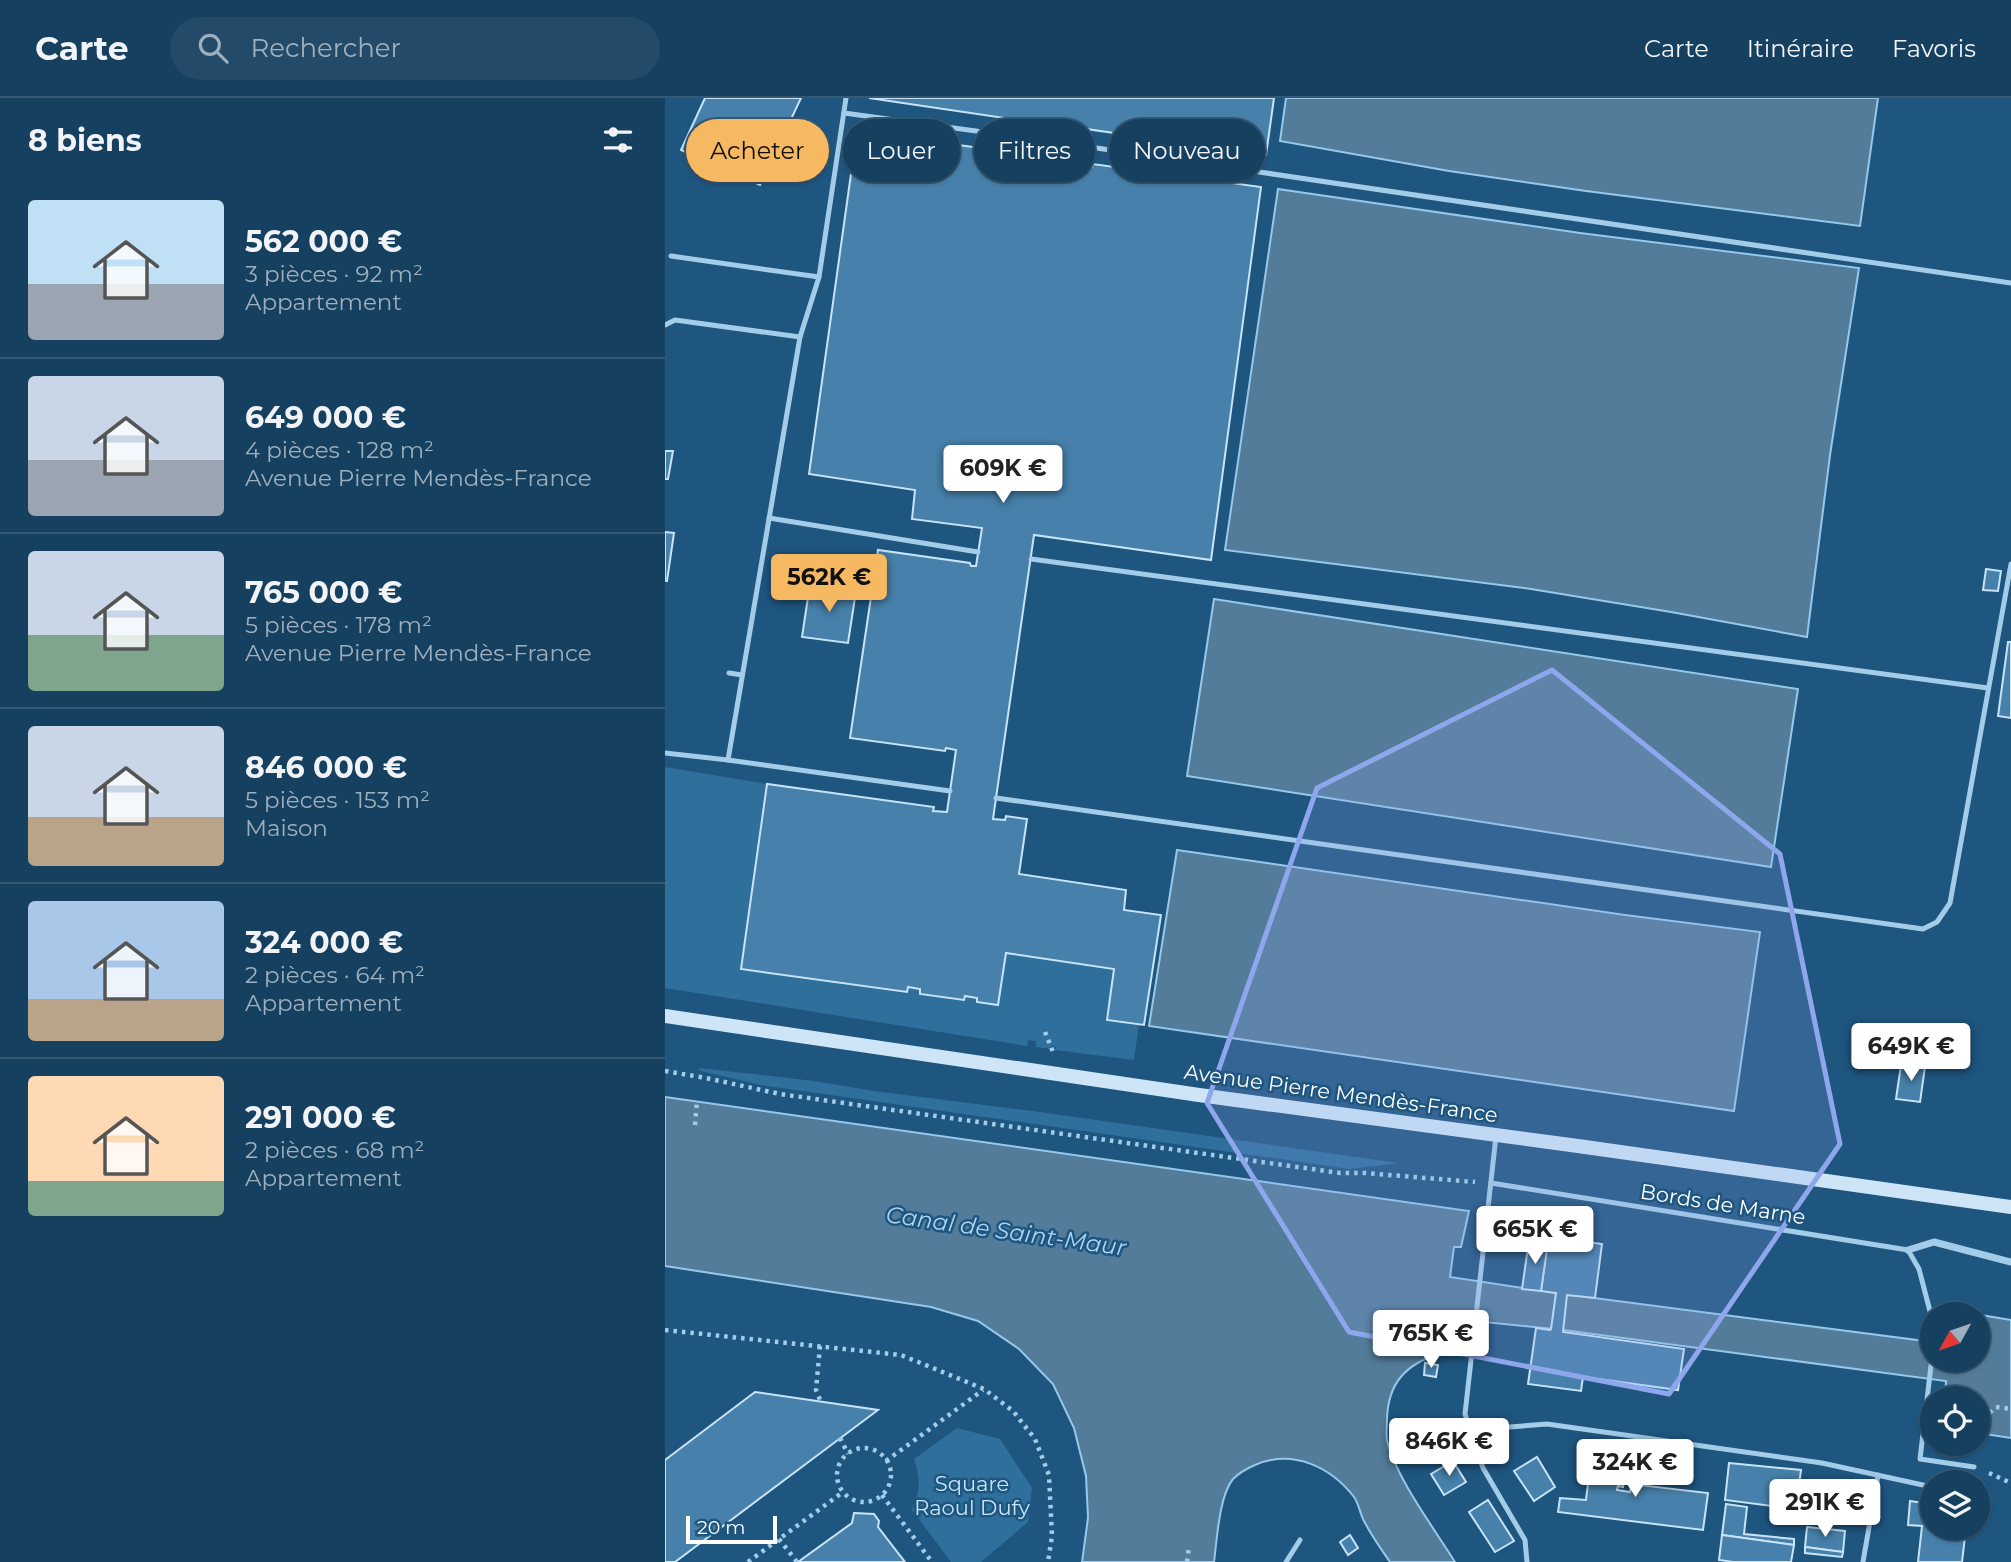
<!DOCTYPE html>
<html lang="fr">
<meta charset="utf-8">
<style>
:root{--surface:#164060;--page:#234b69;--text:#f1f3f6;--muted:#9eafbd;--line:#355975;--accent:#f7b862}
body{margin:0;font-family:Montserrat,sans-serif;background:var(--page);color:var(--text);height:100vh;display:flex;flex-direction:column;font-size:26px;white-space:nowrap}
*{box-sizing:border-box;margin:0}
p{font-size:23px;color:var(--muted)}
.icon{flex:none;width:38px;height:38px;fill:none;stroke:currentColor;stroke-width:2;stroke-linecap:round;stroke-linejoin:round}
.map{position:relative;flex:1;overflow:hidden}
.side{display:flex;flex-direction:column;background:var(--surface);width:665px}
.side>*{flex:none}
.hud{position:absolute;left:21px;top:21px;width:665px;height:63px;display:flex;gap:14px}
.needle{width:46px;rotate:230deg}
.controls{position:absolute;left:1255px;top:1204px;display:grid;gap:14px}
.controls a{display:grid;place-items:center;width:70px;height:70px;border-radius:50%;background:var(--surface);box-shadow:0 2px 5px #0004,0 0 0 2px var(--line);font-size:35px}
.scale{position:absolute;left:21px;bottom:18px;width:91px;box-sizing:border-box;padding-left:7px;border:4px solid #fff;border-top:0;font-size:19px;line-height:24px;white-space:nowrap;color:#fff;-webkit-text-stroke:5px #1e5680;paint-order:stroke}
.price{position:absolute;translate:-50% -60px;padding:0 16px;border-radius:7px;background:#fff;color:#222;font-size:23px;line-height:46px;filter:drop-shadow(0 2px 4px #0008)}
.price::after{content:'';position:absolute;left:50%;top:42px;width:21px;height:16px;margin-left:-10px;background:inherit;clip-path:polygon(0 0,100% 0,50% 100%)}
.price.current{background:var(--accent);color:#111}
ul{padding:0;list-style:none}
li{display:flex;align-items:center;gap:21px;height:175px;padding:0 28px}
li+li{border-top:2px solid var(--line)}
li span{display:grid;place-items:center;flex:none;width:196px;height:140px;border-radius:7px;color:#555}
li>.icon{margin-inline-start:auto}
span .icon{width:84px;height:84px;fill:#fffc;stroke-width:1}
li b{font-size:30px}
h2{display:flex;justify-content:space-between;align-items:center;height:84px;padding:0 28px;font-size:30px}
.pill{padding:0 24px;border-radius:32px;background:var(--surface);box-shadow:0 2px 5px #0004,0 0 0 2px var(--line);font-size:24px;line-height:63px}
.pill.current{background:var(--accent);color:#111}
header{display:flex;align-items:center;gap:42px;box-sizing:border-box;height:98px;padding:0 35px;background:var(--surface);border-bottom:2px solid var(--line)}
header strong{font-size:33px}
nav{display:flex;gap:38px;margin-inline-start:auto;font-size:24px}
.search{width:490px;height:63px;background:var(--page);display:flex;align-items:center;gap:18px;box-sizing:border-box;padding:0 24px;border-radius:38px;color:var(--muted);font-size:26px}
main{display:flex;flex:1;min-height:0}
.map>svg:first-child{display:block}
</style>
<header>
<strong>Carte</strong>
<div class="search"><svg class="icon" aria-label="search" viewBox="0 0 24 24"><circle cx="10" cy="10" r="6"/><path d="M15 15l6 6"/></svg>Rechercher</div>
<nav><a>Carte</a><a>Itinéraire</a><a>Favoris</a></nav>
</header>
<main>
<section class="side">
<h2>8 biens<svg class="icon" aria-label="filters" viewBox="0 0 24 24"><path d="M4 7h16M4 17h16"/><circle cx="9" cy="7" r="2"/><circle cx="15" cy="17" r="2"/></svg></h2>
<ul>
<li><span style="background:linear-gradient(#bfe0f5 60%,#9aa5b1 0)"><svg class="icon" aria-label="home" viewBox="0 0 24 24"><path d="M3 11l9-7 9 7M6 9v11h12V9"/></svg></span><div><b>562 000 €</b><p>3 pièces · 92 m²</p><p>Appartement</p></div></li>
<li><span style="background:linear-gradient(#c9d6e8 60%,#9aa5b1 0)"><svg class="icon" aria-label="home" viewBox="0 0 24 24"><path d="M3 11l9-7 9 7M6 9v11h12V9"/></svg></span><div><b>649 000 €</b><p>4 pièces · 128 m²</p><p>Avenue Pierre Mendès-France</p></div></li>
<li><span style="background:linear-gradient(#c9d6e8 60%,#7fa58c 0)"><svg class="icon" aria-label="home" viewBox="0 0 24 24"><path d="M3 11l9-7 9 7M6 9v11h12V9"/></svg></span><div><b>765 000 €</b><p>5 pièces · 178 m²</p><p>Avenue Pierre Mendès-France</p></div></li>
<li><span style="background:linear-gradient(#c9d6e8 65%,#b9a48a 0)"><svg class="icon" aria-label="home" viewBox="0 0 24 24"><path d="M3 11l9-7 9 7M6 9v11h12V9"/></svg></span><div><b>846 000 €</b><p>5 pièces · 153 m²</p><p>Maison</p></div></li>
<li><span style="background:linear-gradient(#a9c7e8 70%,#b9a48a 0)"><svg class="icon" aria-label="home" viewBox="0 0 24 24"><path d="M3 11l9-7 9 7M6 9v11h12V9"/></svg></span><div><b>324 000 €</b><p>2 pièces · 64 m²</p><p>Appartement</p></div></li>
<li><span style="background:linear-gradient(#ffd9b3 75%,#7fa58c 0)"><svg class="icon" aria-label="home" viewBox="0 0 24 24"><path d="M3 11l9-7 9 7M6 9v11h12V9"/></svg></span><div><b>291 000 €</b><p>2 pièces · 68 m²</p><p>Appartement</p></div></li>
</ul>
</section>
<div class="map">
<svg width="1346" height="1464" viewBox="0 0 1346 1464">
<rect width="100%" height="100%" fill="#1e5680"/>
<!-- green -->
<g fill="#2e6f9c">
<path d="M 0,669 L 102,686 L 76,871 L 241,894 L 243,889 L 299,902 L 300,898 L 312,900 L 312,904 L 333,907 L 341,855 L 449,871 L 442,922 L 474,926 L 469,962 L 390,952 L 391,949 L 387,948 L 386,951 L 371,949 L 371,943 L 363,942 L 362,948 L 0,890 Z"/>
<path d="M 34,970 L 149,983 L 209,993 L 375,1014 L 733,1065 L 685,1071 L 96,987 L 35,973 Z"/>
<path d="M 292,1330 L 335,1341 L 367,1390 L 363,1424 L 316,1464 L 286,1464 L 247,1412 C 255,1392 256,1381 249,1361 Z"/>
</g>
<!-- water -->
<g fill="#537c9a" stroke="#96c8ea" stroke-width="2">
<path d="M 621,0 L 1213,0 L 1195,128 L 921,93 L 784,73 L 615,43 Z"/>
<path d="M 613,91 L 915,135 L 1194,170 L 1165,357 L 1142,539 L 1006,514 L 866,491 L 560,452 Z"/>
<path d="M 549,501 L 1133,591 L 1106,769 L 522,678 Z"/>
<path d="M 512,752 L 960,817 L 1095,834 L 1069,1013 L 484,928 Z"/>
<path d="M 0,999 L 804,1113 L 796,1149 L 789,1149 L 785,1179 L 891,1195 L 1267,1244 L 1267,1262 L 1312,1262 L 1312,1216 L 1292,1216 L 1292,1213 L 1346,1222 L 1346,1340 L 1313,1335 L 1312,1300 L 1280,1300 L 1281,1283 L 898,1232 L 780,1220 L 774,1256 C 741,1266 723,1285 722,1321 C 722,1328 721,1336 722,1342 C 731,1380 769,1430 790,1464 L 725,1464 C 716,1451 706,1437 699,1423 C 695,1416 694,1406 689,1399 C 665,1368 627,1351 590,1367 C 583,1370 574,1375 568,1381 C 554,1398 552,1442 549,1464 L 417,1464 L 423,1420 L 421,1378 L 409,1330 L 388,1286 L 354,1251 L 313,1223 L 266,1209 L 0,1168 Z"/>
</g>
<!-- building -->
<g fill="#4780aa" stroke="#c7e3f6" stroke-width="2">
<path d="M 40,0 L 136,0 L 95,87 L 16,52 Z"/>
<path d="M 204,0 L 609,0 L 601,57 L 421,31 L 416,62 L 416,67 L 427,69 L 428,66 L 596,89 L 546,462 L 369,437 L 331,700 L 328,721 L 340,722 L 341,718 L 362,721 L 354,776 L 461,792 L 459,812 L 496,817 L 479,927 L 442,922 L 449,871 L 341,855 L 333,907 L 312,904 L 312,900 L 300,898 L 299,902 L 255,896 L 255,891 L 243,889 L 242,894 L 76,871 L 102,686 L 269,709 L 268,713 L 282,714 L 291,652 L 281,650 L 280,653 L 185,640 L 213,452 L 305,465 L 306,468 L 311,468 L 317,430 L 247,421 L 250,392 L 144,376 L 192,33 L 358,56 L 358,59 L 368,60 L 373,25 Z"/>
<path d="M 0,353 L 8,353 L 3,381 L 0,381 Z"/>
<path d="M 0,434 L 9,435 L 2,483 L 0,483 Z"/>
<path d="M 1321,471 L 1336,473 L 1333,493 L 1318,492 Z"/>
<path d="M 145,486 L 191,493 L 183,545 L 137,539 Z"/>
<path d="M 1343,544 L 1346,544 L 1346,620 L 1333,618 Z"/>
<path d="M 1236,967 L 1260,969 L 1255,1004 L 1231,1001 Z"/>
<path d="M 883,1138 L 937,1146 L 930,1200 L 902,1197 L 898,1234 L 1019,1251 L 1013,1292 L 918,1279 L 916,1293 L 863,1286 L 871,1230 L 885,1232 L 886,1231 L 891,1195 L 876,1193 Z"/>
<path d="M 864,1142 L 883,1145 L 876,1193 L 857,1191 Z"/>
<path d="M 760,1265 L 773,1267 L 771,1279 L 759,1277 Z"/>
<path d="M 90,1294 L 213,1312 L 10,1464 L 0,1464 L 0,1362 Z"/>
<path d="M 927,1352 L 957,1356 L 954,1382 L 959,1382 L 958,1389 L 953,1388 L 952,1392 L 965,1394 L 966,1386 L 1043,1395 L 1038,1432 L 893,1414 L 895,1400 L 921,1402 Z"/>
<path d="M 872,1359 L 890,1389 L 869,1403 L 849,1373 Z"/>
<path d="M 788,1363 L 801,1384 L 779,1397 L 766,1376 Z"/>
<path d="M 1064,1365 L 1136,1372 L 1131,1411 L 1060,1402 Z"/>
<path d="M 823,1402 L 849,1443 L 830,1454 L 804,1414 Z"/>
<path d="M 1245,1403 L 1267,1406 L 1267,1430 L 1301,1430 L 1297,1464 L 1253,1464 L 1257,1428 L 1243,1427 Z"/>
<path d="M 1061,1406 L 1082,1409 L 1079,1436 L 1129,1441 L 1129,1447 L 1057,1437 Z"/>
<path d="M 189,1415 L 209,1416 L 214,1423 L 213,1429 L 240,1464 L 133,1464 L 187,1425 Z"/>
<path d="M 1142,1429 L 1180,1433 L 1178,1454 L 1140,1449 Z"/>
<path d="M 685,1437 L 693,1450 L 683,1457 L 675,1444 Z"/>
<path d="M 1057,1437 L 1129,1447 L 1126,1464 L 1068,1464 L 1054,1462 Z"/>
<path d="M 1140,1449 L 1178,1454 L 1177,1459 L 1140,1455 Z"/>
</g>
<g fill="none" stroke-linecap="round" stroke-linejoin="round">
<!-- path -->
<g stroke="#a3cce8" stroke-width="4.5" stroke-dasharray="3.5 5" stroke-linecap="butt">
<path d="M 380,934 L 388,954"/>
<path d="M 0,973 L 41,980 L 115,996 L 675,1075 L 700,1075 L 810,1084"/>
<path d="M 30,1027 L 32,1003"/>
<path d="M 0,1232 L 236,1257 L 319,1291 L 348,1313 L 370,1341 L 384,1377 L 387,1438 L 383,1464"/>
<path d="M 155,1248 L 151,1292 L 156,1304"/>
<path d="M 1312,1326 L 1331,1309 L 1346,1311"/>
<path d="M 175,1340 L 183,1356"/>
<circle cx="199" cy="1377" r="27"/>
<path d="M 221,1363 L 318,1292"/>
<path d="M 1324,1375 L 1346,1385"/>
<path d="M 217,1397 L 267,1464"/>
<path d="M 114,1441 L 132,1464"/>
<path d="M 83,1464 L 178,1394"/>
<path d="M 522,1464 L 524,1449"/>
</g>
<!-- lane -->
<g stroke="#a3cce8" stroke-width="5">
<path d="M 179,15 L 370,41"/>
<path d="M 418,48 L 1346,185"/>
<path d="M 6,158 L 154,179"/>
<path d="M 0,227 L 10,222 L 135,239"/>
<path d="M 104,420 L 313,454"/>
<path d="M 366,461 L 1323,590"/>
<path d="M 64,575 L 77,577"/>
<path d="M 0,655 L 63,662 L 135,239 L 154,179 L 181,0"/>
<path d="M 63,662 L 285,693"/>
<path d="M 331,700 L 1258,831 L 1272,824 L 1285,805 L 1346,466"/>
<path d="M 831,1038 L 800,1316 L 818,1370 L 860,1442 L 862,1464"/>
<path d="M 826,1085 L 1243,1152 L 1254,1171 L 1267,1221"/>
<path d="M 1267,1259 L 1255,1361 L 1309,1369"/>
<path d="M 805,1332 L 882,1326 L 1157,1365 L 1267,1389"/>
<path d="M 621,1464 L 635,1442"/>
<path d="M 1198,1464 L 1213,1377"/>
</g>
<!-- street -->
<path stroke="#a3cce8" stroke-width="7" d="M 1243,1152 L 1269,1144 L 1346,1164"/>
<!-- secondary -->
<path stroke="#cee5f7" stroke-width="14" d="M 0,918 L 534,997 L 913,1048 L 1346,1109"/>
</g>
<!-- marked area -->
<path fill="#8ea6ec" fill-opacity="0.2" stroke="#8ea6ec" stroke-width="5" stroke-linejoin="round" d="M 887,572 L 1115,756 L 1175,1046 L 1004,1296 L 684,1234 L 542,1005 L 652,690 Z"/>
<g text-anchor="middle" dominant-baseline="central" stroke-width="5" stroke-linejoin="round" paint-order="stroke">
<!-- street labels -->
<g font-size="21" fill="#fff" stroke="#1e5680">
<text transform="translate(676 995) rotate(8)">Avenue Pierre Mendès-France</text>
<text transform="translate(1058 1106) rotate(9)">Bords de Marne</text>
</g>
<!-- park labels -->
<g font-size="21" fill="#c7e3f6" stroke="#1e5680">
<text x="307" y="1385">Square<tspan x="307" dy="24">Raoul Dufy</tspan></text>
</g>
<!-- water labels -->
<g font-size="23" font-style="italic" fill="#aed5f0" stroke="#1e5680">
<text transform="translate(341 1133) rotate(8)">Canal de Saint-Maur</text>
</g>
</g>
</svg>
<div class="controls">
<a><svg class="needle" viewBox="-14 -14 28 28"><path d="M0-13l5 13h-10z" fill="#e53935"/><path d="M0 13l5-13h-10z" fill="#9eafbd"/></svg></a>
<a><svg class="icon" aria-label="locate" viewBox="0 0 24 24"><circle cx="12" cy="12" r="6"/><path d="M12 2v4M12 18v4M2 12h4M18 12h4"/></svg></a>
<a><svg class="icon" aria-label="layers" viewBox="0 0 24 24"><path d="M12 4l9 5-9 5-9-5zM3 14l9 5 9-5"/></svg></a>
</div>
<div class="scale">20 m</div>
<b class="price" style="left:338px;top:407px">609K €</b>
<b class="price current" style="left:164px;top:516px">562K €</b>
<b class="price" style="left:1246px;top:985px">649K €</b>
<b class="price" style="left:870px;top:1168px">665K €</b>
<b class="price" style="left:766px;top:1272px">765K €</b>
<b class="price" style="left:784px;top:1380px">846K €</b>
<b class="price" style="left:970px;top:1401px">324K €</b>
<b class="price" style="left:1160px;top:1441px">291K €</b>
<div class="hud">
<a class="pill current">Acheter</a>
<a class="pill">Louer</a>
<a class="pill">Filtres</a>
<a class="pill">Nouveau</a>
</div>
</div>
</main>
